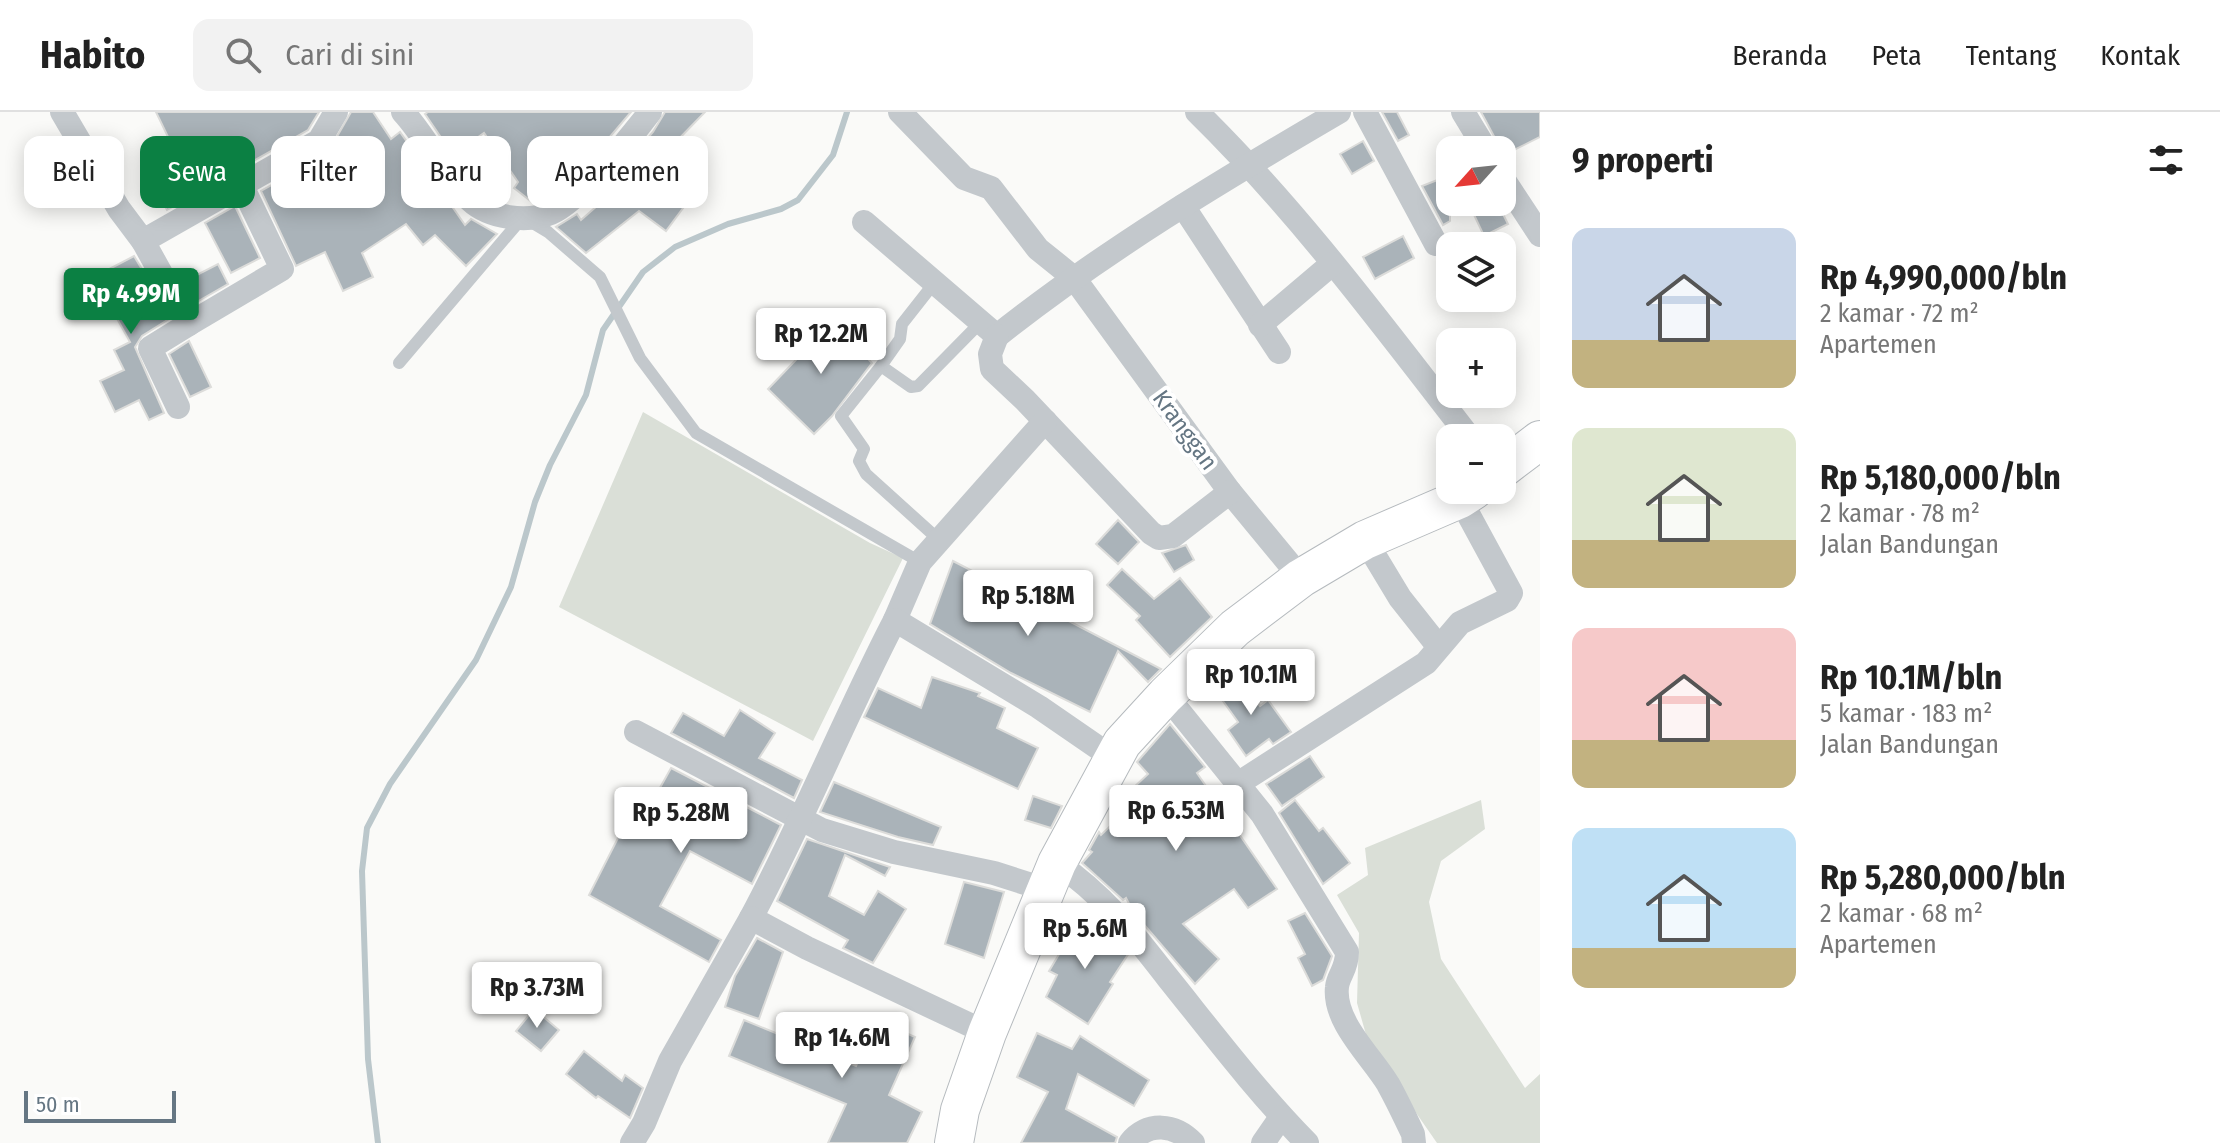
<!DOCTYPE html>
<html lang="id">
<meta charset="utf-8">
<style>
:root{--surface:#fff;--page:#f2f2f2;--text:#222;--muted:#767676;--line:#e0e0e0;--accent:#0b8043}
body{margin:0;font-family:"Fira Sans Condensed",sans-serif;background:var(--page);color:var(--text);height:100vh;display:flex;flex-direction:column;font-size:30px;white-space:nowrap}
*{box-sizing:border-box;margin:0}
p{font-size:26px;color:var(--muted)}
.icon{flex:none;width:44px;height:44px;fill:none;stroke:currentColor;stroke-width:2;stroke-linecap:round;stroke-linejoin:round}
.map{position:relative;flex:1;overflow:hidden}
.panel{display:flex;flex-direction:column;background:var(--surface);width:680px}
.panel>*{flex:none}
.hud{position:absolute;left:24px;top:24px;width:760px;height:72px;display:flex;gap:16px}
.needle{width:52px;rotate:243deg}
.buttons{position:absolute;left:1436px;top:24px;display:grid;gap:16px}
.buttons a{display:grid;place-items:center;width:80px;height:80px;border-radius:16px;background:var(--surface);box-shadow:0 4px 20px #0003;font-size:40px}
.scale{position:absolute;left:24px;bottom:20px;width:152px;box-sizing:border-box;padding-left:8px;border:4px solid #657683;border-top:0;font-size:22px;line-height:28px;white-space:nowrap;color:#657683;-webkit-text-stroke:6px #fff;paint-order:stroke}
.price{position:absolute;translate:-50% -68px;padding:0 18px;border-radius:8px;background:#fff;color:#222;font-size:26px;line-height:52px;filter:drop-shadow(0 2px 4px #0008)}
.price::after{content:'';position:absolute;left:50%;top:48px;width:24px;height:18px;margin-left:-12px;background:inherit;clip-path:polygon(0 0,100% 0,50% 100%)}
.price.on{background:var(--accent);color:#fff}
ul{padding:0;list-style:none}
li{display:flex;align-items:center;gap:24px;height:200px;padding:0 32px}
li span{display:grid;place-items:center;flex:none;width:224px;height:160px;border-radius:16px;color:#555}
li>.icon{margin-inline-start:auto}
span .icon{width:96px;height:96px;fill:#fffc;stroke-width:1}
li b{font-size:34px}
h2{display:flex;justify-content:space-between;align-items:center;height:96px;padding:0 32px;font-size:34px}
.tag{padding:0 28px;border-radius:16px;background:var(--surface);box-shadow:0 4px 20px #0003;font-size:28px;line-height:72px}
.tag.on{background:var(--accent);color:#fff}
header{display:flex;align-items:center;gap:48px;box-sizing:border-box;height:112px;padding:0 40px;background:var(--surface);border-bottom:2px solid var(--line)}
header strong{font-size:38px}
nav{display:flex;gap:44px;margin-inline-start:auto;font-size:28px}
.search{width:560px;height:72px;background:var(--page);display:flex;align-items:center;gap:20px;box-sizing:border-box;padding:0 28px;border-radius:16px;color:var(--muted);font-size:30px}
main{display:flex;flex:1;min-height:0}
.map>svg:first-child{display:block}
</style>
<header>
<strong>Habito</strong>
<div class="search"><svg class="icon" aria-label="search" viewBox="0 0 24 24"><circle cx="10" cy="10" r="6"/><path d="M15 15l6 6"/></svg>Cari di sini</div>
<nav><a>Beranda</a><a>Peta</a><a>Tentang</a><a>Kontak</a></nav>
</header>
<main>
<div class="map">
<svg width="1540" height="1031" viewBox="0 0 1540 1031">
<rect width="100%" height="100%" fill="#fafaf8"/>
<!-- green -->
<g fill="#dadfd7">
<path d="M 643,300 L 870,431 L 903,446 L 813,629 L 559,495 Z"/>
<path d="M 1481,688 L 1485,717 L 1441,749 L 1429,790 L 1441,847 L 1525,976 L 1540,962 L 1540,1031 L 1437,1031 L 1369,933 L 1357,891 L 1359,821 L 1337,783 L 1368,763 L 1365,736 Z"/>
</g>
<g fill="none" stroke-linecap="round" stroke-linejoin="round">
<!-- stream -->
<path stroke="#bbc7cb" stroke-width="6" d="M 378,1031 L 368,947 L 362,759 L 367,716 L 390,672 L 476,548 L 511,475 L 535,390 L 550,353 L 586,283 L 603,218 L 643,160 L 675,135 L 728,112 L 781,97 L 798,88 L 833,43 L 847,0"/>
</g>
<!-- building -->
<g fill="#aab3b9" stroke="#dcdcda" stroke-width="2">
<path d="M 156,0 L 319,0 L 308,18 L 167,98 L 154,74 L 184,58 Z"/>
<path d="M 351,0 L 373,0 L 391,27 L 400,20 L 465,113 L 471,107 L 497,122 L 466,154 L 435,123 L 423,133 L 406,112 L 362,141 L 373,165 L 343,179 L 325,140 L 296,154 L 261,79 L 327,42 Z"/>
<path d="M 428,0 L 631,0 L 592,46 L 585,53 L 581,49 L 557,80 L 532,90 L 514,76 L 518,70 L 484,21 L 453,43 L 425,2 Z"/>
<path d="M 665,0 L 705,0 L 670,36 L 706,65 L 666,119 L 639,99 L 586,141 L 556,115 L 577,102 L 581,108 L 614,79 L 608,73 L 653,20 Z"/>
<path d="M 1382,0 L 1397,0 L 1409,23 L 1398,29 Z"/>
<path d="M 1481,0 L 1540,0 L 1540,25 L 1504,43 Z"/>
<path d="M 1363,29 L 1374,49 L 1352,62 L 1340,42 Z"/>
<path d="M 1450,63 L 1450,109 L 1443,113 L 1422,74 Z"/>
<path d="M 1468,90 L 1497,90 L 1508,112 L 1484,124 Z"/>
<path d="M 235,94 L 260,146 L 231,161 L 205,111 Z"/>
<path d="M 1403,124 L 1414,146 L 1375,167 L 1363,145 Z"/>
<path d="M 134,144 L 143,159 L 136,163 L 154,196 L 161,193 L 169,207 L 142,224 L 135,235 L 164,301 L 149,308 L 139,288 L 115,300 L 100,269 L 124,258 L 114,238 L 130,230 L 94,165 Z"/>
<path d="M 218,152 L 228,172 L 195,191 L 183,170 Z"/>
<path d="M 829,205 L 872,251 L 832,304 L 814,322 L 768,277 L 814,229 L 809,224 Z"/>
<path d="M 189,229 L 211,275 L 190,285 L 169,242 Z"/>
<path d="M 1118,408 L 1139,430 L 1118,452 L 1096,432 Z"/>
<path d="M 1186,433 L 1194,448 L 1174,460 L 1162,441 Z"/>
<path d="M 953,449 L 1117,534 L 1161,557 L 1148,570 L 1118,539 L 1090,600 L 1011,561 L 930,512 Z"/>
<path d="M 1122,457 L 1154,487 L 1180,466 L 1212,505 L 1170,545 L 1136,508 L 1140,504 L 1107,473 Z"/>
<path d="M 1237,562 L 1260,594 L 1268,588 L 1291,620 L 1273,632 L 1269,627 L 1246,644 L 1228,618 L 1238,610 L 1215,578 Z"/>
<path d="M 932,565 L 980,581 L 978,584 L 1005,596 L 997,616 L 1038,636 L 1018,677 L 864,605 L 878,576 L 921,596 Z"/>
<path d="M 740,598 L 775,621 L 759,646 L 802,668 L 794,686 L 671,621 L 683,601 L 724,624 Z"/>
<path d="M 1170,612 L 1205,655 L 1197,661 L 1277,777 L 1248,796 L 1234,777 L 1183,812 L 1219,847 L 1195,872 L 1134,801 L 1126,786 L 1123,788 L 1082,751 L 1092,740 L 1089,738 L 1099,720 L 1101,723 L 1124,701 L 1116,692 L 1148,662 L 1137,650 Z"/>
<path d="M 1310,644 L 1324,665 L 1282,694 L 1266,672 Z"/>
<path d="M 671,656 L 781,713 L 752,772 L 690,739 L 660,794 L 721,828 L 709,850 L 589,783 L 621,720 L 627,723 L 647,687 L 652,690 Z"/>
<path d="M 834,670 L 941,715 L 933,733 L 898,725 L 820,700 Z"/>
<path d="M 1033,684 L 1062,694 L 1051,716 L 1025,708 Z"/>
<path d="M 1295,688 L 1319,719 L 1323,716 L 1350,751 L 1323,772 L 1279,701 Z"/>
<path d="M 807,727 L 890,755 L 885,764 L 845,743 L 829,784 L 864,803 L 878,779 L 906,797 L 873,851 L 843,836 L 848,828 L 777,789 Z"/>
<path d="M 964,770 L 1004,780 L 984,846 L 945,832 Z"/>
<path d="M 1305,801 L 1332,844 L 1323,868 L 1312,874 L 1298,846 L 1305,842 L 1288,809 Z"/>
<path d="M 1080,807 L 1116,833 L 1120,830 L 1129,841 L 1110,870 L 1113,872 L 1088,912 L 1046,885 L 1057,863 L 1049,859 Z"/>
<path d="M 757,826 L 783,840 L 759,907 L 725,895 L 735,864 Z"/>
<path d="M 534,897 L 559,918 L 541,939 L 516,919 Z"/>
<path d="M 744,908 L 856,954 L 877,908 L 915,925 L 889,983 L 922,1000 L 907,1031 L 828,1031 L 846,992 L 729,944 Z"/>
<path d="M 1037,921 L 1072,937 L 1080,924 L 1149,968 L 1134,994 L 1078,962 L 1066,997 L 1117,1025 L 1115,1031 L 1021,1031 L 1048,980 L 1017,965 Z"/>
<path d="M 584,939 L 622,969 L 625,963 L 643,976 L 630,1006 L 598,984 L 596,986 L 566,962 Z"/>
</g>
<g fill="none" stroke-linecap="round" stroke-linejoin="round">
<!-- primary casing -->
<g stroke="#b5babe" stroke-width="40">
<g id="primary">
<path d="M 1502,357 L 1540,328"/>
<path d="M 954,1031 L 960,998 L 987,921 L 1057,751 L 1122,631 L 1166,583 L 1235,516 L 1301,466 L 1365,428 L 1460,387 L 1474,378"/>
</g>
</g>
<!-- service -->
<g stroke="#c3c8cc" stroke-width="12">
<path d="M 935,170 L 902,212 L 900,227 L 881,254 L 841,304 L 864,337 L 859,349 L 866,362 L 938,427"/>
<path d="M 399,251 L 523,105 L 548,120 L 600,165 L 640,246 L 696,321 L 920,450"/>
<path d="M 881,254 L 911,275 L 918,274 L 981,210"/>
</g>
<!-- minor -->
<g stroke="#c3c8cc" stroke-width="24">
<path d="M 62,0 L 119,97 L 143,129 L 319,29 L 336,0"/>
<path d="M 403,0 C 428,27 443,63 470,88 C 489,106 527,111 551,101 C 578,90 631,25 650,0"/>
<path d="M 900,0 L 964,66 L 991,76 L 1038,137 L 1074,166 L 1230,380 L 1301,466"/>
<path d="M 1197,0 C 1298,99 1383,214 1470,326"/>
<path d="M 1365,0 L 1436,132"/>
<path d="M 1463,0 L 1486,38"/>
<path d="M 1502,65 L 1540,123"/>
<path d="M 1183,94 L 1279,240"/>
<path d="M 864,110 L 997,224 C 1104,139 1221,69 1339,0"/>
<path d="M 143,129 L 189,212 L 282,157 L 242,74"/>
<path d="M 1260,213 L 1332,152"/>
<path d="M 997,224 L 990,242 L 992,257 L 1025,288 L 1151,421 L 1159,426 L 1173,424 L 1230,380"/>
<path d="M 178,295 L 150,236 L 189,212"/>
<path d="M 1365,428 L 1400,486 L 1438,534"/>
<path d="M 895,508 L 920,450 L 1045,309"/>
<path d="M 1166,583 L 1262,702 L 1347,840 C 1347,858 1338,863 1337,875 C 1333,910 1372,945 1388,972 C 1397,988 1405,1005 1413,1022 L 1414,1031"/>
<path d="M 636,620 L 822,718 L 894,740 L 994,761 L 1047,778"/>
<path d="M 1239,671 L 1426,551 L 1460,511 L 1507,488 L 1511,481 L 1460,387"/>
<path d="M 1057,751 C 1106,785 1132,820 1168,866 C 1213,922 1256,979 1307,1031"/>
<path d="M 987,921 L 807,836 L 751,806 C 803,709 844,606 895,508 L 1039,595 L 1113,646"/>
<path d="M 632,1031 L 644,1011 L 670,949 L 751,806"/>
<path d="M 1130,1031 C 1148,1009 1175,1012 1193,1031"/>
<path d="M 1263,1031 L 1281,1005"/>
</g>
<!-- primary -->
<use href="#primary" stroke="#fff" stroke-width="38"/>
</g>
<g text-anchor="middle" dominant-baseline="central" stroke-width="8" stroke-linejoin="round" paint-order="stroke">
<!-- street labels -->
<g font-size="24" fill="#657683" stroke="#fff">
<text transform="translate(1185 318) rotate(54)">Kranggan</text>
</g>
</g>
</svg>
<div class="buttons">
<a><svg class="needle" viewBox="-14 -14 28 28"><path d="M0-13l5 13h-10z" fill="#e53935"/><path d="M0 13l5-13h-10z" fill="#767676"/></svg></a>
<a><svg class="icon" aria-label="layers" viewBox="0 0 24 24"><path d="M12 4l9 5-9 5-9-5zM3 14l9 5 9-5"/></svg></a>
<a>+</a>
<a>−</a>
</div>
<div class="scale">50 m</div>
<b class="price on" style="left:131px;top:224px">Rp 4.99M</b>
<b class="price" style="left:821px;top:264px">Rp 12.2M</b>
<b class="price" style="left:1028px;top:526px">Rp 5.18M</b>
<b class="price" style="left:1251px;top:605px">Rp 10.1M</b>
<b class="price" style="left:1176px;top:741px">Rp 6.53M</b>
<b class="price" style="left:681px;top:743px">Rp 5.28M</b>
<b class="price" style="left:1085px;top:859px">Rp 5.6M</b>
<b class="price" style="left:537px;top:918px">Rp 3.73M</b>
<b class="price" style="left:842px;top:968px">Rp 14.6M</b>
<div class="hud">
<a class="tag">Beli</a>
<a class="tag on">Sewa</a>
<a class="tag">Filter</a>
<a class="tag">Baru</a>
<a class="tag">Apartemen</a>
</div>
</div>
<section class="panel">
<h2>9 properti<svg class="icon" aria-label="filters" viewBox="0 0 24 24"><path d="M4 7h16M4 17h16"/><circle cx="9" cy="7" r="2"/><circle cx="15" cy="17" r="2"/></svg></h2>
<ul>
<li><span style="background:linear-gradient(#c9d6e8 70%,#c2b280 0)"><svg class="icon" aria-label="home" viewBox="0 0 24 24"><path d="M3 11l9-7 9 7M6 9v11h12V9"/></svg></span><div><b>Rp 4,990,000/bln</b><p>2 kamar · 72 m²</p><p>Apartemen</p></div></li>
<li><span style="background:linear-gradient(#dfe7d0 70%,#c2b280 0)"><svg class="icon" aria-label="home" viewBox="0 0 24 24"><path d="M3 11l9-7 9 7M6 9v11h12V9"/></svg></span><div><b>Rp 5,180,000/bln</b><p>2 kamar · 78 m²</p><p>Jalan Bandungan</p></div></li>
<li><span style="background:linear-gradient(#f6c9c9 70%,#c2b280 0)"><svg class="icon" aria-label="home" viewBox="0 0 24 24"><path d="M3 11l9-7 9 7M6 9v11h12V9"/></svg></span><div><b>Rp 10.1M/bln</b><p>5 kamar · 183 m²</p><p>Jalan Bandungan</p></div></li>
<li><span style="background:linear-gradient(#bfe0f5 75%,#c2b280 0)"><svg class="icon" aria-label="home" viewBox="0 0 24 24"><path d="M3 11l9-7 9 7M6 9v11h12V9"/></svg></span><div><b>Rp 5,280,000/bln</b><p>2 kamar · 68 m²</p><p>Apartemen</p></div></li>
</ul>
</section>
</main>
